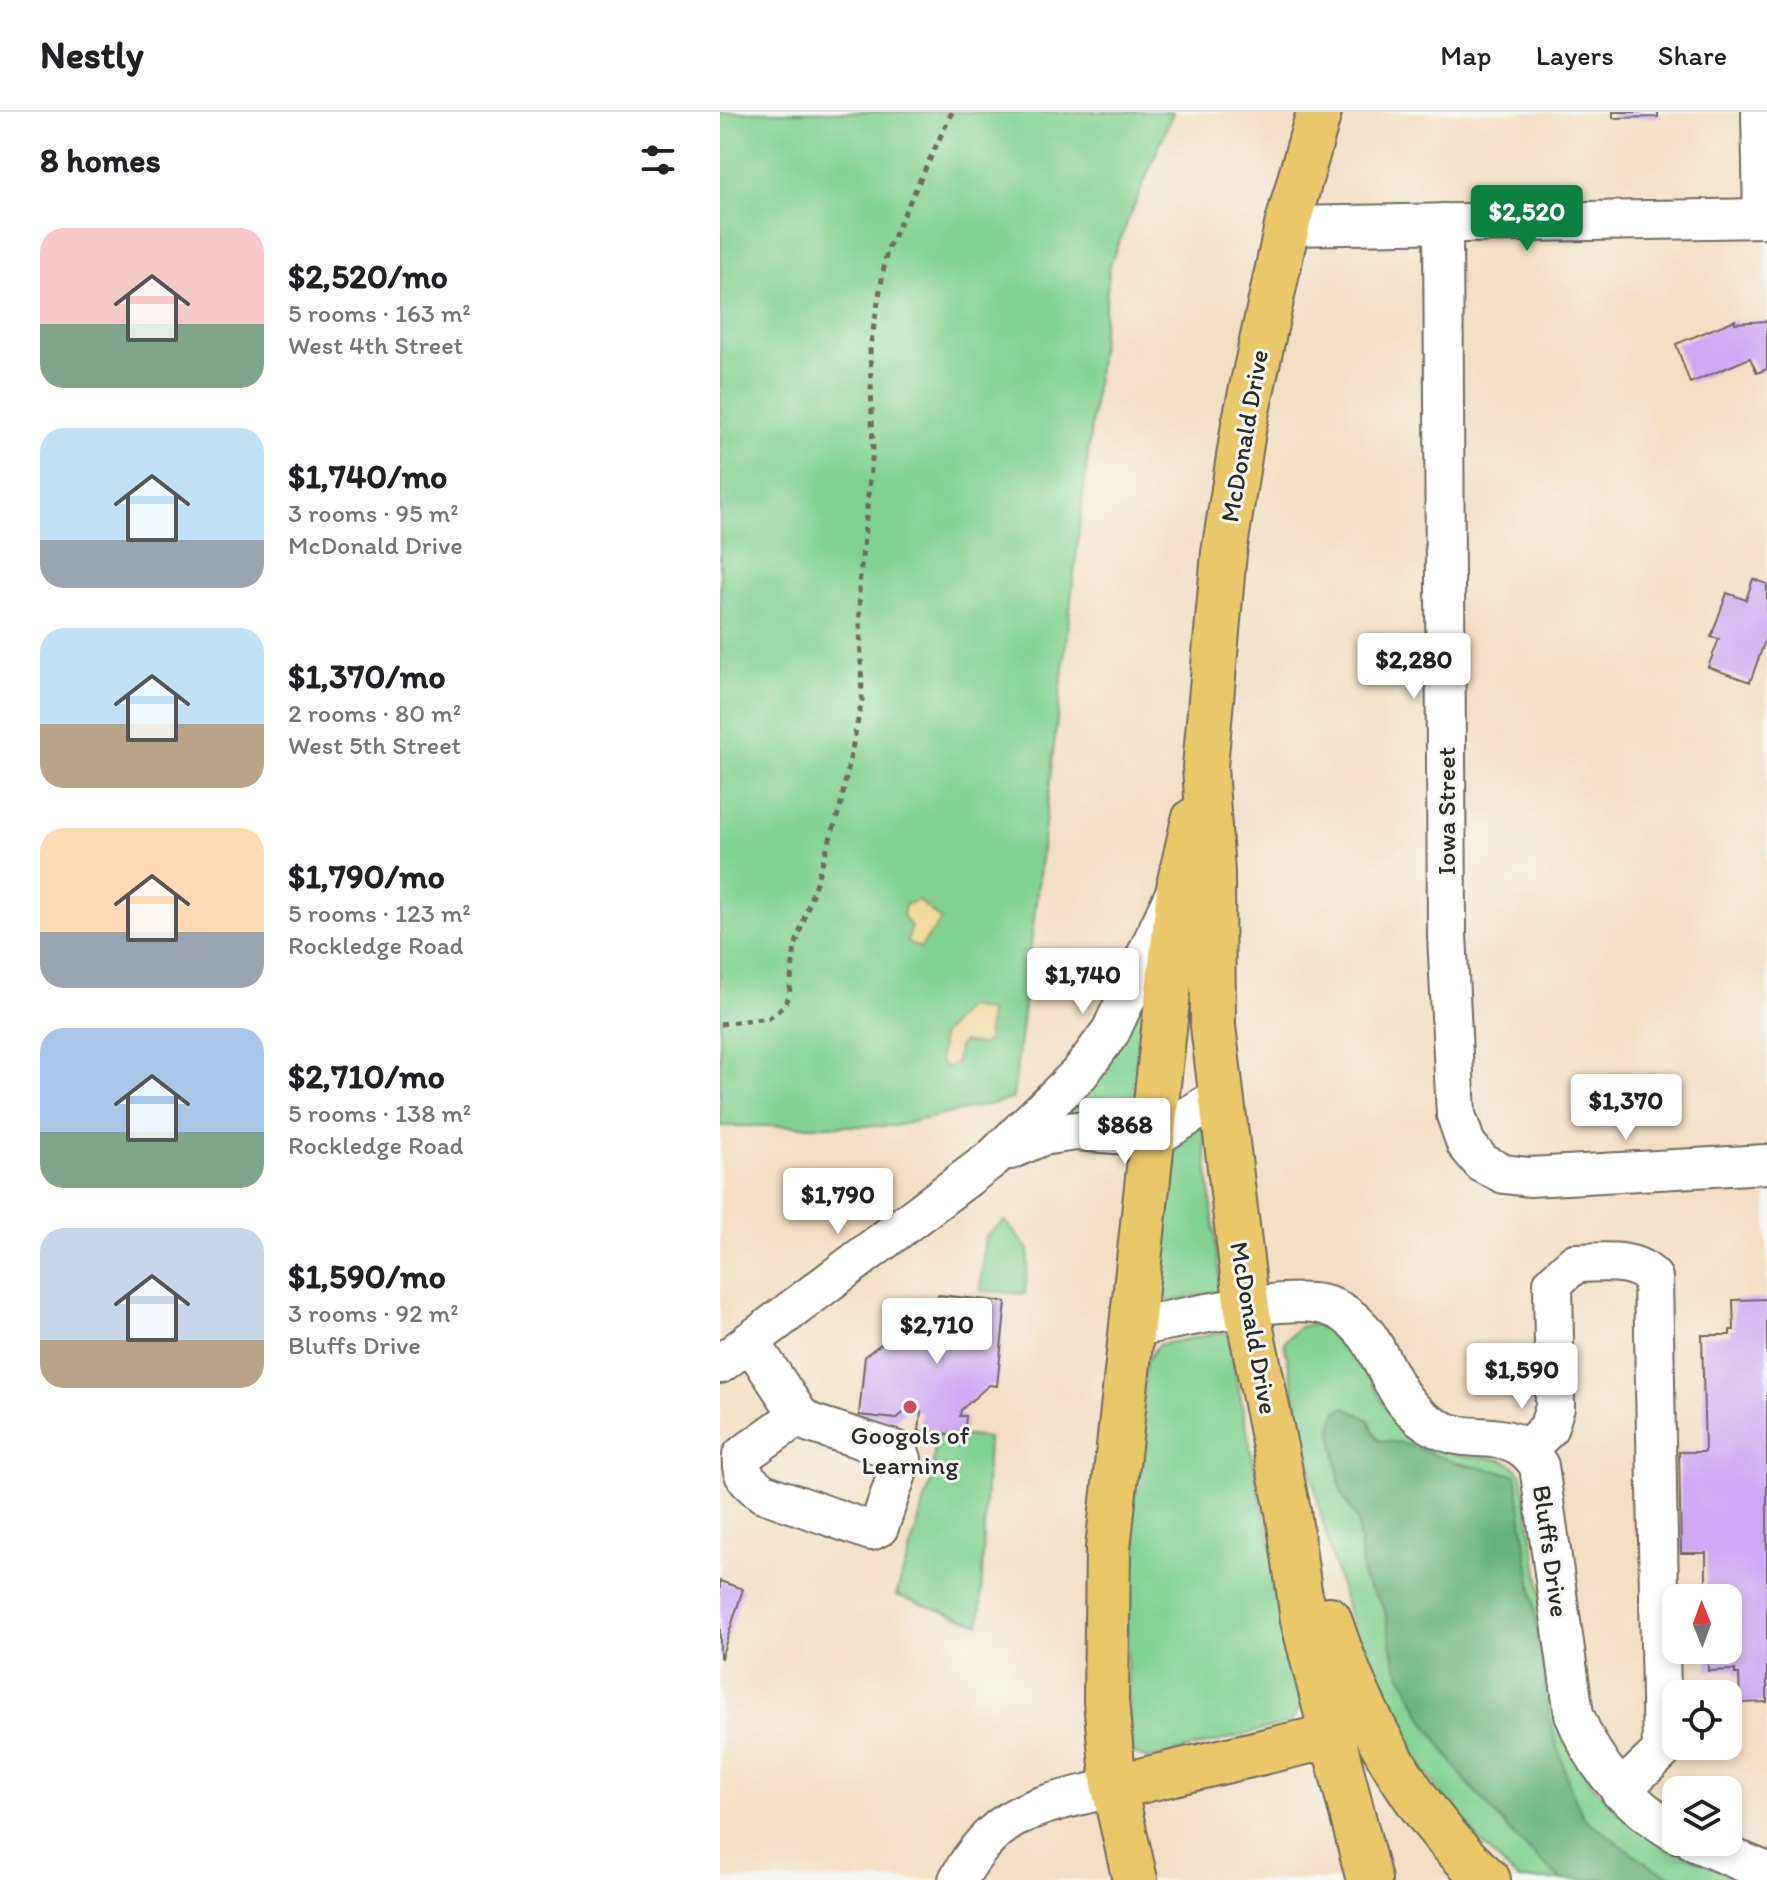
<!DOCTYPE html>
<meta charset="utf-8">
<style>
:root{--surface:#fff;--page:#f6f6f6;--text:#202124;--muted:#757577;--line:#e0e0e0;--accent:#0b8043}
body{margin:0;font-family:Itim,sans-serif;background:var(--page);color:var(--text);height:100vh;display:flex;flex-direction:column;font-size:30px;white-space:nowrap}
*{box-sizing:border-box;margin:0}
p{font-size:26px;color:var(--muted)}
.icon{flex:none;width:44px;height:44px;fill:none;stroke:currentColor;stroke-width:2;stroke-linecap:round;stroke-linejoin:round}
.map{position:relative;flex:1;overflow:hidden}
.sheet{display:flex;flex-direction:column;background:var(--surface);width:720px}
.sheet>*{flex:none}
.needle{width:52px;rotate:359deg}
.tools{position:absolute;left:942px;top:1472px;display:grid;gap:16px}
.tools a{display:grid;place-items:center;width:80px;height:80px;border-radius:16px;background:var(--surface);box-shadow:0 4px 12px #0003;font-size:40px}
.price{position:absolute;translate:-50% -68px;padding:0 18px;border-radius:8px;background:#fff;color:#222;font-size:26px;line-height:52px;filter:drop-shadow(0 2px 4px #0008)}
.price::after{content:'';position:absolute;left:50%;top:48px;width:24px;height:18px;margin-left:-12px;background:inherit;clip-path:polygon(0 0,100% 0,50% 100%)}
.price.active{background:var(--accent);color:#fff}
ul{padding:0;list-style:none}
li{display:flex;align-items:center;gap:24px;height:200px;padding:0 40px}
li span{display:grid;place-items:center;flex:none;width:224px;height:160px;border-radius:24px;color:#555}
li>.icon{margin-inline-start:auto}
span .icon{width:96px;height:96px;fill:#fffc;stroke-width:1}
li b{font-size:34px}
h2{display:flex;justify-content:space-between;align-items:center;height:96px;padding:0 40px;font-size:34px}
header{display:flex;align-items:center;gap:48px;box-sizing:border-box;height:112px;padding:0 40px;background:var(--surface);border-bottom:2px solid var(--line)}
header strong{font-size:38px}
nav{display:flex;gap:44px;margin-inline-start:auto;font-size:28px}
main{display:flex;flex:1;min-height:0}
.map>svg:first-child{display:block}
</style>
<header>
<strong>Nestly</strong>
<nav><a>Map</a><a>Layers</a><a>Share</a></nav>
</header>
<main>
<section class="sheet">
<h2>8 homes<svg class="icon" aria-label="filters" viewBox="0 0 24 24"><path d="M4 7h16M4 17h16"/><circle cx="9" cy="7" r="2"/><circle cx="15" cy="17" r="2"/></svg></h2>
<ul>
<li><span style="background:linear-gradient(#f6c9c9 60%,#7fa58c 0)"><svg class="icon" aria-label="home" viewBox="0 0 24 24"><path d="M3 11l9-7 9 7M6 9v11h12V9"/></svg></span><div><b>$2,520/mo</b><p>5 rooms · 163 m²</p><p>West 4th Street</p></div></li>
<li><span style="background:linear-gradient(#bfe0f5 70%,#9aa5b1 0)"><svg class="icon" aria-label="home" viewBox="0 0 24 24"><path d="M3 11l9-7 9 7M6 9v11h12V9"/></svg></span><div><b>$1,740/mo</b><p>3 rooms · 95 m²</p><p>McDonald Drive</p></div></li>
<li><span style="background:linear-gradient(#bfe0f5 60%,#b9a48a 0)"><svg class="icon" aria-label="home" viewBox="0 0 24 24"><path d="M3 11l9-7 9 7M6 9v11h12V9"/></svg></span><div><b>$1,370/mo</b><p>2 rooms · 80 m²</p><p>West 5th Street</p></div></li>
<li><span style="background:linear-gradient(#ffd9b3 65%,#9aa5b1 0)"><svg class="icon" aria-label="home" viewBox="0 0 24 24"><path d="M3 11l9-7 9 7M6 9v11h12V9"/></svg></span><div><b>$1,790/mo</b><p>5 rooms · 123 m²</p><p>Rockledge Road</p></div></li>
<li><span style="background:linear-gradient(#a9c7e8 65%,#7fa58c 0)"><svg class="icon" aria-label="home" viewBox="0 0 24 24"><path d="M3 11l9-7 9 7M6 9v11h12V9"/></svg></span><div><b>$2,710/mo</b><p>5 rooms · 138 m²</p><p>Rockledge Road</p></div></li>
<li><span style="background:linear-gradient(#c9d6e8 70%,#b9a48a 0)"><svg class="icon" aria-label="home" viewBox="0 0 24 24"><path d="M3 11l9-7 9 7M6 9v11h12V9"/></svg></span><div><b>$1,590/mo</b><p>3 rooms · 92 m²</p><p>Bluffs Drive</p></div></li>
</ul>
</section>
<div class="map">
<svg width="1047" height="1768" viewBox="0 0 1047 1768">
<rect width="100%" height="100%" fill="#f6f6f2"/>
<filter id="ink" filterUnits="userSpaceOnUse"><feTurbulence type="fractalNoise" baseFrequency=".0125" numOctaves="2"/><feDisplacementMap in="SourceGraphic" scale="16" xChannelSelector="R" yChannelSelector="G"/><feConvolveMatrix kernelMatrix="1 2 1 2 8 2 1 2 1" color-interpolation-filters="sRGB"/></filter>
<filter id="wash" filterUnits="userSpaceOnUse"><feTurbulence type="fractalNoise" baseFrequency=".006" numOctaves="4" result="noise"/><feDisplacementMap in="SourceGraphic" scale="32" xChannelSelector="R" yChannelSelector="G"/><feGaussianBlur stdDeviation="1.8" result="paint"/><feColorMatrix in="noise" values="0 0 0 0 0 0 0 0 0 0 0 0 0 0 0 0 0 1.4 0 .05"/><feComposite in="paint" operator="in"/></filter>
<g filter="url(#wash)">
<rect width="100%" height="100%" fill="#f2dec2"/>
<!-- green -->
<g fill="#81d191" stroke="#567e5e" stroke-width="2">
<path d="M 0,0 L 453,0 L 390,152 L 293,987 L 174,1014 L 0,1014 Z"/>
<path d="M 429,880 L 425,1005 L 332,1003 Z"/>
<path d="M 483,1014 L 501,1179 L 451,1189 L 445,1186 L 445,1034 Z"/>
<path d="M 285,1109 L 309,1138 L 305,1182 L 260,1178 L 265,1124 Z"/>
<path d="M 592,1212 C 647,1223 647,1290 689,1320 C 702,1329 718,1337 733,1342 C 757,1349 787,1339 802,1363 L 845,1629 C 887,1710 943,1735 1023,1768 L 799,1768 C 633,1615 608,1440 564,1230 L 579,1215 Z"/>
<path d="M 503,1220 L 508,1222 L 539,1379 L 586,1583 L 571,1611 L 428,1647 L 413,1641 C 398,1506 412,1383 426,1250 L 438,1233 Z"/>
<path d="M 216,1321 L 268,1326 L 260,1512 L 176,1483 L 212,1366 Z"/>
</g>
<!-- forest -->
<path fill="#68b37b" stroke="#4a6f53" stroke-width="2" d="M 625,1295 L 649,1308 L 658,1328 L 681,1331 L 734,1350 L 796,1363 L 830,1609 L 849,1672 L 863,1705 L 930,1754 L 960,1768 L 841,1768 L 797,1727 L 744,1667 L 705,1610 L 675,1550 L 664,1495 L 643,1467 L 638,1410 L 621,1380 L 612,1320 L 615,1301 Z"/>
<!-- sand -->
<g fill="#eeda9e" stroke="#8c8264" stroke-width="2">
<path d="M 198,788 L 221,808 L 200,836 L 187,830 L 191,815 L 183,803 L 185,793 Z"/>
<path d="M 246,895 L 269,899 L 267,929 L 261,933 L 243,930 L 238,935 L 236,951 L 225,956 L 220,950 L 221,924 Z"/>
</g>
<g id="blocks">
<!-- building -->
<g fill="#cdaaf3">
<path d="M 893,0 L 938,0 L 938,5 L 893,6 Z"/>
<path d="M 1015,208 L 1015,211 L 1047,209 L 1047,257 L 1037,261 L 1030,246 L 970,271 L 956,232 Z"/>
<path d="M 1033,467 L 1047,472 L 1047,523 L 1030,570 L 988,555 L 999,527 L 991,525 L 1007,481 L 1026,488 Z"/>
<path d="M 218,1183 L 286,1190 L 277,1274 L 269,1273 L 241,1298 L 240,1304 L 246,1304 L 244,1324 L 199,1319 L 201,1300 L 187,1298 L 176,1307 L 139,1303 L 145,1244 L 174,1222 L 195,1224 L 215,1208 Z"/>
<path d="M 1047,1187 L 1047,1590 L 1020,1591 L 1019,1562 L 1015,1562 L 1015,1558 L 988,1559 L 988,1538 L 1008,1538 L 1008,1486 L 986,1486 L 986,1441 L 961,1441 L 959,1340 L 985,1340 L 982,1223 L 1010,1223 L 1010,1218 L 1014,1218 L 1013,1188 Z"/>
<path d="M 0,1469 L 23,1477 L 1,1546 L 0,1545 Z"/>
</g>
</g>
</g>
<g filter="url(#ink)">
<use href="#blocks" fill-opacity="0" stroke="#716a60" stroke-width="2"/>
<g fill="none" stroke-linecap="round" stroke-linejoin="round">
<!-- minor casing -->
<g stroke="#716a60" stroke-width="42">
<g id="minor">
<path d="M 1041,0 L 1043,106"/>
<path d="M 723,111 L 727,822 L 736,1003 L 746,1032 L 762,1051 L 784,1062 L 809,1065 L 1047,1052"/>
<path d="M 567,114 L 1047,106"/>
<path d="M 290,1038 L 322,1024 L 356,1019 L 435,1025 L 501,984"/>
<path d="M 414,1215 C 459,1207 559,1184 600,1192 C 624,1196 644,1215 655,1236 C 672,1267 683,1299 717,1316 C 756,1336 792,1310 819,1354 L 854,1602 C 875,1656 907,1691 956,1721"/>
<path d="M 30,1229 L 79,1303 L 90,1311 L 178,1339 L 182,1347 L 159,1415 L 151,1419 L 43,1381 C 28,1370 20,1363 22,1344 L 79,1303"/>
<path d="M 0,1252 L 273,1046 L 360,961 L 391,919 L 454,783"/>
<path d="M 808,1336 L 828,1317 L 835,1295 L 833,1171 L 855,1151 C 882,1151 913,1145 933,1166 L 942,1639 L 900,1679"/>
<path d="M 975,1730 L 1047,1760"/>
<path d="M 238,1768 C 279,1694 319,1695 394,1675"/>
</g>
</g>
<!-- highway casing -->
<g stroke="#716a60" stroke-width="48">
<g id="highway">
<path d="M 599,0 L 567,114 L 524,313 L 504,441 L 485,655 L 492,761 L 493,914 L 527,1197 L 568,1399 L 583,1508 L 649,1768"/>
<path d="M 609,1507 C 640,1603 692,1700 768,1768"/>
<path d="M 394,1675 L 611,1624"/>
<path d="M 415,1768 L 394,1675 L 386,1589 L 388,1436 L 460,769 L 474,708"/>
</g>
</g>
<!-- path -->
<path stroke="#716a60" stroke-width="5" stroke-dasharray="6 6" stroke-linecap="butt" d="M 0,912 L 49,906 L 64,894 L 69,884 L 75,835 L 120,696 L 142,588 L 139,474 L 153,337 L 150,236 L 167,138 L 232,0"/>
<!-- minor -->
<use href="#minor" stroke="#fff" stroke-width="38"/>
<!-- highway -->
<use href="#highway" stroke="#eac769" stroke-width="44"/>
</g>
</g>
<!-- markers -->
<circle fill="#d1495b" stroke="#f6f6f2" stroke-width="3" cx="190" cy="1295" r="8"/>
<g text-anchor="middle" dominant-baseline="central" stroke-width="6" stroke-linejoin="round" paint-order="stroke">
<!-- street labels -->
<g font-size="26" fill="#2b2b2b" stroke="#f6f6f2">
<text transform="translate(524 324) rotate(-80)">McDonald Drive</text>
<text transform="translate(726 699) rotate(-90)">Iowa Street</text>
<text transform="translate(534 1216) rotate(80)">McDonald Drive</text>
<text transform="translate(831 1439) rotate(82)">Bluffs Drive</text>
</g>
<!-- poi labels -->
<g font-size="26" fill="#2b2b2b" stroke="#f6f6f2">
<text x="190" y="1323">Googols of<tspan x="190" dy="30">Learning</tspan></text>
</g>
</g>
</svg>
<div class="tools">
<a><svg class="needle" viewBox="-14 -14 28 28"><path d="M0-13l5 13h-10z" fill="#e53935"/><path d="M0 13l5-13h-10z" fill="#757577"/></svg></a>
<a><svg class="icon" aria-label="locate" viewBox="0 0 24 24"><circle cx="12" cy="12" r="6"/><path d="M12 2v4M12 18v4M2 12h4M18 12h4"/></svg></a>
<a><svg class="icon" aria-label="layers" viewBox="0 0 24 24"><path d="M12 4l9 5-9 5-9-5zM3 14l9 5 9-5"/></svg></a>
</div>
<b class="price active" style="left:807px;top:141px">$2,520</b>
<b class="price" style="left:694px;top:589px">$2,280</b>
<b class="price" style="left:363px;top:904px">$1,740</b>
<b class="price" style="left:906px;top:1030px">$1,370</b>
<b class="price" style="left:405px;top:1054px">$868</b>
<b class="price" style="left:118px;top:1124px">$1,790</b>
<b class="price" style="left:217px;top:1254px">$2,710</b>
<b class="price" style="left:802px;top:1299px">$1,590</b>
</div>
</main>
